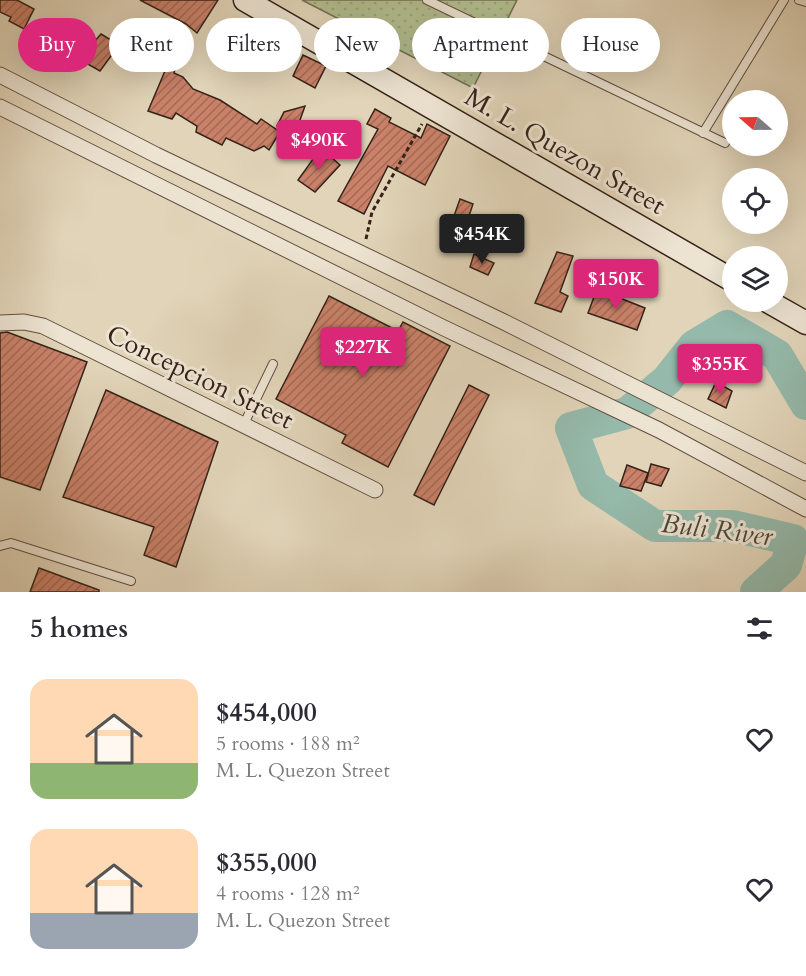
<!DOCTYPE html>
<meta charset="utf-8">
<style>
:root{--surface:#fff;--page:#f7f7f7;--text:#2b2b33;--muted:#7c7c81;--accent:#db2777}
body{margin:0;font-family:Cardo,serif;background:var(--page);color:var(--text);height:100vh;display:flex;flex-direction:column;font-size:22px;white-space:nowrap}
*{box-sizing:border-box;margin:0}
p{font-size:20px;color:var(--muted)}
.icon{flex:none;width:33px;height:33px;fill:none;stroke:currentColor;stroke-width:2;stroke-linecap:round;stroke-linejoin:round}
.map{position:relative;height:592px;overflow:hidden}
.details{display:flex;flex-direction:column;background:var(--surface);flex:1}
.details>*{flex:none}
.top-card{position:absolute;left:18px;top:18px;width:771px;height:54px;display:flex;gap:12px}
.needle{width:39px;rotate:290deg}
.tools{position:absolute;left:722px;top:90px;display:grid;gap:12px}
.tools a{display:grid;place-items:center;width:66px;height:66px;border-radius:50%;background:var(--surface);box-shadow:0 6px 24px #0002;font-size:30px}
.price{position:absolute;translate:-50% -51px;padding:0 14px;border-radius:6px;background:var(--accent);color:#fff;font-size:20px;line-height:39px;filter:drop-shadow(0 2px 3px #0008)}
.price::after{content:'';position:absolute;left:50%;top:36px;width:18px;height:14px;margin-left:-9px;background:inherit;clip-path:polygon(0 0,100% 0,50% 100%)}
.price.selected{background:#222;color:#fff}
ul{padding:0;list-style:none}
li{display:flex;align-items:center;gap:18px;height:150px;padding:0 30px}
li span{display:grid;place-items:center;flex:none;width:168px;height:120px;border-radius:18px;color:#555}
li>.icon{margin-inline-start:auto}
span .icon{width:72px;height:72px;fill:#fffc;stroke-width:1}
li b{font-size:26px}
h2{display:flex;justify-content:space-between;align-items:center;height:72px;padding:0 30px;font-size:26px}
.pill{padding:0 21px;border-radius:27px;background:var(--surface);box-shadow:0 6px 24px #0002;font-size:21px;line-height:54px}
.pill.selected{background:var(--accent);color:#fff}
.map>svg:first-child{display:block}
</style>
<div class="map">
<svg width="806" height="592" viewBox="0 0 806 592">
<defs>
<pattern id="grass-dots" width="8" height="8" patternUnits="userSpaceOnUse" patternTransform="scale(1.5)"><rect width="8" height="8" fill="#b2bd8f"/><path d="M2 2h.1M6 6h.1" fill="none" stroke="#9aa27b" stroke-width="1.8" stroke-linecap="round"/></pattern>
<pattern id="building-hatch" width="6" height="6" patternUnits="userSpaceOnUse" patternTransform="scale(1.5)"><rect width="6" height="6" fill="#c98169"/><path d="M-1 1l2-2M0 6l6-6M5 7l2-2" fill="none" stroke="#a46955"/></pattern>
</defs>
<rect width="100%" height="100%" fill="#e1d4b8"/>
<filter id="stains"><feTurbulence type="fractalNoise" baseFrequency=".00333" numOctaves="4"/><feColorMatrix values="0 0 0 0 .2 0 0 0 0 .09 0 0 0 0 .02 0 0 0 .5 -.17"/></filter>
<radialGradient id="worn" r=".72"><stop offset=".6" stop-color="#630" stop-opacity="0"/><stop offset="1" stop-color="#630" stop-opacity=".3"/></radialGradient>
<!-- grass -->
<path fill="url(#grass-dots)" stroke="#747054" stroke-width="1.5" d="M 302,0 L 517,0 L 473,88 Z"/>
<g fill="none" stroke-linecap="round" stroke-linejoin="round">
<!-- river -->
<path stroke="#95b9aa" stroke-width="32" d="M 756,592 L 786,565 L 793,540 L 733,526 L 655,526 L 593,485 L 571,428 L 627,413 L 667,380 L 694,346 L 727,326 L 777,355 L 806,404"/>
</g>
<!-- building -->
<g fill="url(#building-hatch)" stroke="#362218" stroke-width="1.5">
<path d="M 0,0 L 17,0 L 34,9 L 24,29 L 9,21 L 11,17 L 0,12 Z"/>
<path d="M 140,0 L 218,0 L 197,33 L 186,24 Z"/>
<path d="M 101,34 L 119,45 L 100,71 L 79,59 Z"/>
<path d="M 135,46 L 177,61 L 174,73 L 183,77 L 193,89 L 220,100 L 257,124 L 261,119 L 280,132 L 269,150 L 264,146 L 254,151 L 226,138 L 222,145 L 196,132 L 197,126 L 176,113 L 172,119 L 148,111 L 165,71 L 131,56 Z"/>
<path d="M 303,55 L 326,66 L 315,88 L 293,76 Z"/>
<path d="M 305,106 L 295,134 L 277,126 L 284,112 Z"/>
<path d="M 375,109 L 391,118 L 389,122 L 421,138 L 427,124 L 450,136 L 425,185 L 388,166 L 364,214 L 338,201 L 378,129 L 367,124 Z"/>
<path d="M 321,148 L 340,165 L 315,192 L 298,180 Z"/>
<path d="M 460,199 L 473,204 L 467,222 L 453,219 Z"/>
<path d="M 557,252 L 573,256 L 560,292 L 568,296 L 561,312 L 535,303 Z"/>
<path d="M 474,254 L 494,263 L 488,275 L 470,267 Z"/>
<path d="M 597,289 L 645,308 L 637,330 L 588,313 Z"/>
<path d="M 329,296 L 398,331 L 403,322 L 450,346 L 388,467 L 342,443 L 346,435 L 276,399 Z"/>
<path d="M 7,332 L 87,362 L 40,490 L 0,477 L 0,333 Z"/>
<path d="M 716,382 L 732,391 L 726,408 L 708,399 Z"/>
<path d="M 469,385 L 489,395 L 434,505 L 414,495 Z"/>
<path d="M 106,390 L 218,442 L 176,567 L 144,555 L 154,527 L 63,497 Z"/>
<path d="M 651,464 L 669,469 L 661,486 L 646,482 Z"/>
<path d="M 627,465 L 648,473 L 641,491 L 620,486 Z"/>
<path d="M 39,568 L 99,590 L 99,592 L 30,592 Z"/>
</g>
<g fill="none" stroke-linecap="round" stroke-linejoin="round">
<!-- service casing -->
<g stroke="#614e40" stroke-width="10">
<g id="service">
<path d="M 427,0 L 725,143"/>
<path d="M 799,0 L 806,2"/>
<path d="M 703,133 L 784,0"/>
<path d="M 243,426 L 273,364"/>
<path d="M 0,546 L 11,543 L 131,581"/>
</g>
</g>
<!-- minor casing -->
<g stroke="#614e40" stroke-width="17">
<g id="minor">
<path d="M 0,75 L 156,155 L 502,321 L 806,473"/>
<path d="M 0,107 L 444,328 L 659,430 L 806,509"/>
<path d="M 0,323 L 24,322 L 43,326 L 375,490"/>
</g>
</g>
<!-- secondary casing -->
<g stroke="#362218" stroke-width="25">
<g id="secondary">
<path d="M 245,0 L 732,280"/>
<path d="M 769,302 L 806,323"/>
</g>
</g>
<!-- path -->
<path stroke="#362218" stroke-width="3" stroke-dasharray="4.5 3" stroke-linecap="butt" d="M 366,239 L 372,212 L 422,124"/>
<!-- service -->
<use href="#service" stroke="#ece3d1" stroke-width="8"/>
<!-- minor -->
<use href="#minor" stroke="#ece3d1" stroke-width="15"/>
<!-- secondary -->
<use href="#secondary" stroke="#ece3d1" stroke-width="22"/>
</g>
<g text-anchor="middle" dominant-baseline="central" stroke-width="6" stroke-linejoin="round" paint-order="stroke">
<!-- street labels -->
<g font-size="26" fill="#362218" stroke="#ece3d1">
<text transform="translate(565 151) rotate(30)">M. L. Quezon Street</text>
<text transform="translate(200 377) rotate(26)">Concepcion Street</text>
</g>
<!-- water labels -->
<g font-size="27" font-style="italic" fill="#4e483c" stroke="#ece3d1">
<text transform="translate(717 530) rotate(7)">Buli River</text>
</g>
</g>
<rect width="100%" height="100%" filter="url(#stains)"/>
<rect width="100%" height="100%" fill="url(#worn)"/>
</svg>
<div class="tools">
<a><svg class="needle" viewBox="-14 -14 28 28"><path d="M0-13l5 13h-10z" fill="#e53935"/><path d="M0 13l5-13h-10z" fill="#7c7c81"/></svg></a>
<a><svg class="icon" aria-label="locate" viewBox="0 0 24 24"><circle cx="12" cy="12" r="6"/><path d="M12 2v4M12 18v4M2 12h4M18 12h4"/></svg></a>
<a><svg class="icon" aria-label="layers" viewBox="0 0 24 24"><path d="M12 4l9 5-9 5-9-5zM3 14l9 5 9-5"/></svg></a>
</div>
<b class="price" style="left:319px;top:171px">$490K</b>
<b class="price selected" style="left:482px;top:265px">$454K</b>
<b class="price" style="left:616px;top:310px">$150K</b>
<b class="price" style="left:363px;top:378px">$227K</b>
<b class="price" style="left:720px;top:395px">$355K</b>
<div class="top-card">
<a class="pill selected">Buy</a>
<a class="pill">Rent</a>
<a class="pill">Filters</a>
<a class="pill">New</a>
<a class="pill">Apartment</a>
<a class="pill">House</a>
</div>
</div>
<section class="details">
<h2>5 homes<svg class="icon" aria-label="filters" viewBox="0 0 24 24"><path d="M4 7h16M4 17h16"/><circle cx="9" cy="7" r="2"/><circle cx="15" cy="17" r="2"/></svg></h2>
<ul>
<li><span style="background:linear-gradient(#ffd9b3 70%,#8fb573 0)"><svg class="icon" aria-label="home" viewBox="0 0 24 24"><path d="M3 11l9-7 9 7M6 9v11h12V9"/></svg></span><div><b>$454,000</b><p>5 rooms · 188 m²</p><p>M. L. Quezon Street</p></div><svg class="icon" aria-label="heart" viewBox="0 0 24 24"><path d="M12 20l-8-8c-3-5 5-10 8-4 3-6 11-1 8 4z"/></svg></li>
<li><span style="background:linear-gradient(#ffd9b3 70%,#9aa5b1 0)"><svg class="icon" aria-label="home" viewBox="0 0 24 24"><path d="M3 11l9-7 9 7M6 9v11h12V9"/></svg></span><div><b>$355,000</b><p>4 rooms · 128 m²</p><p>M. L. Quezon Street</p></div><svg class="icon" aria-label="heart" viewBox="0 0 24 24"><path d="M12 20l-8-8c-3-5 5-10 8-4 3-6 11-1 8 4z"/></svg></li>
</ul>
</section>
